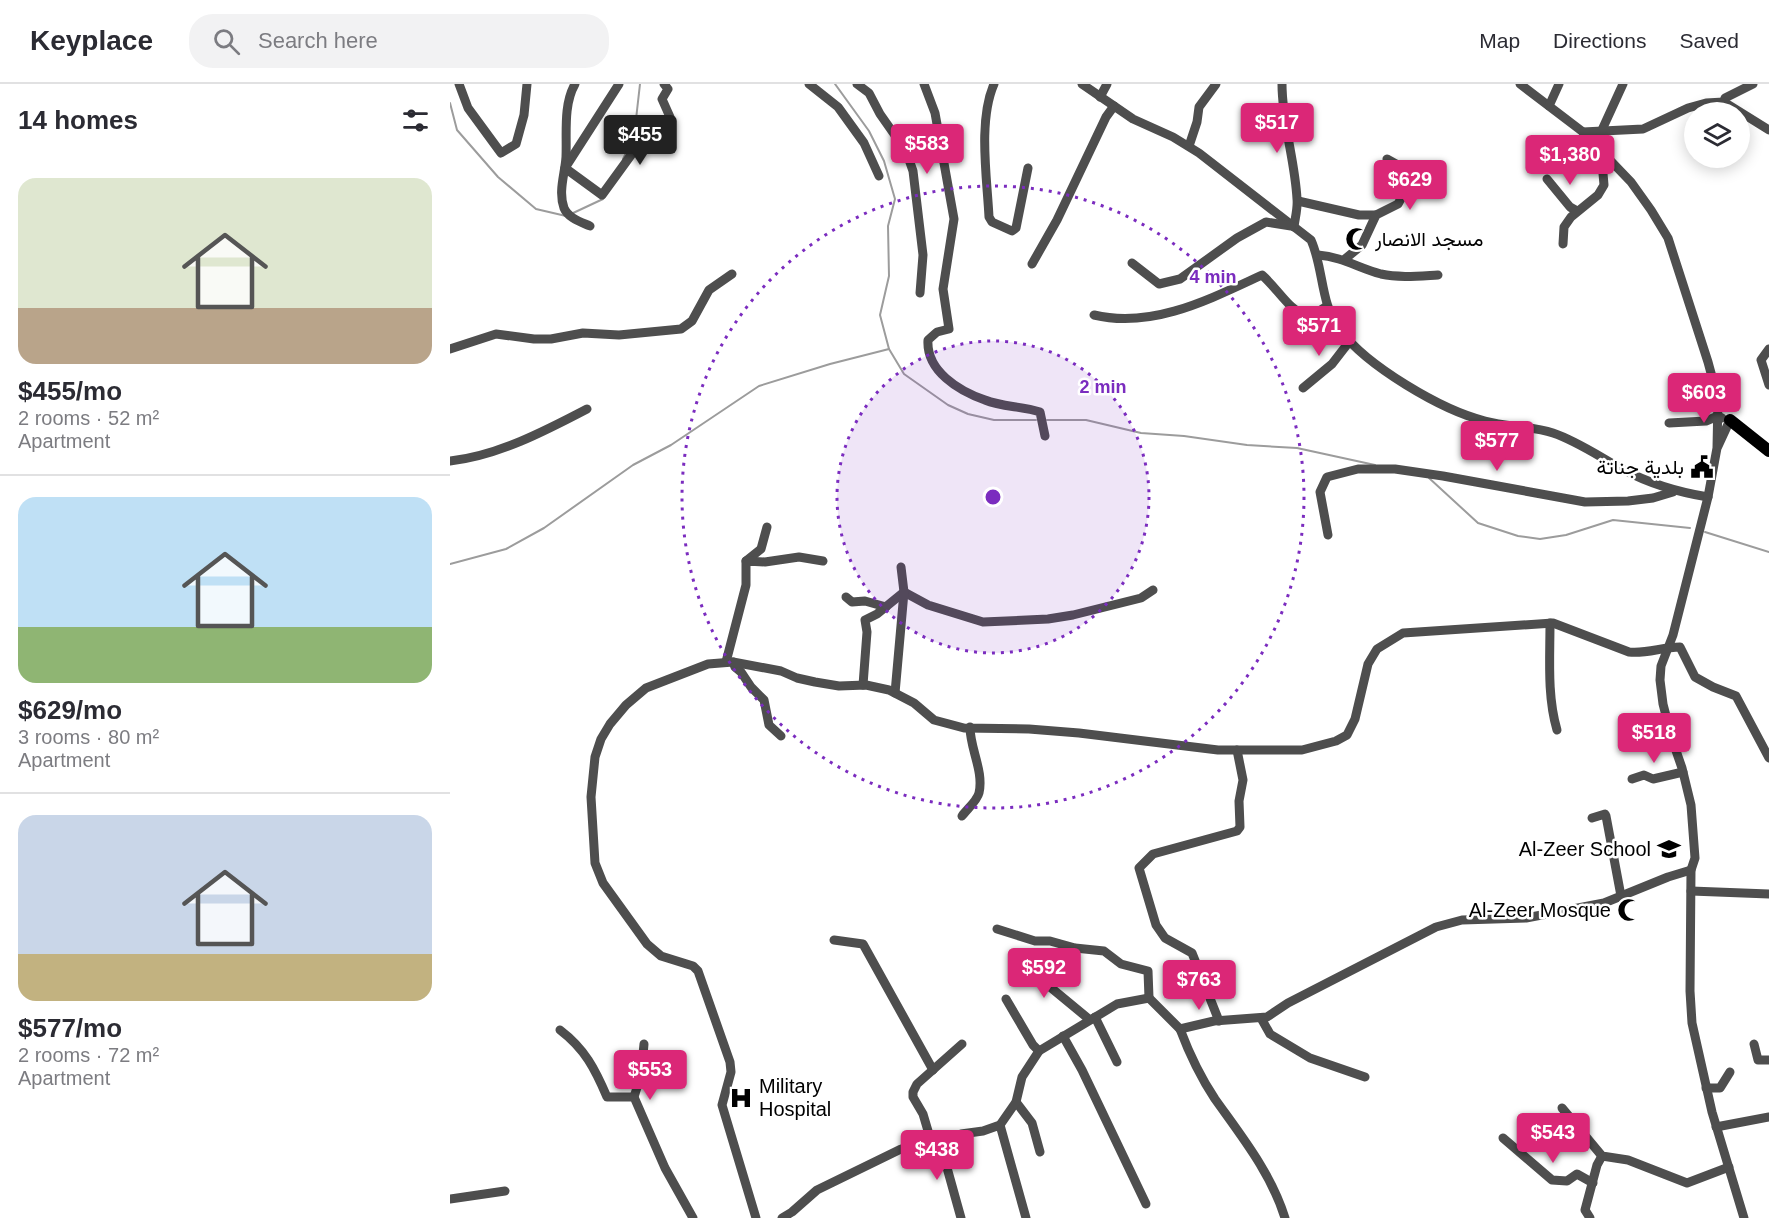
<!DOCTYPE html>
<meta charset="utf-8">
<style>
:root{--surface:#fff;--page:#f2f2f3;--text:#2b2b33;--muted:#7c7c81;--line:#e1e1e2;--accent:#db2777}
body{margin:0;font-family:Arial,Vazirmatn,sans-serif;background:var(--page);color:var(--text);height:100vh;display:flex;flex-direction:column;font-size:22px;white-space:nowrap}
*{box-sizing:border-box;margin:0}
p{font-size:20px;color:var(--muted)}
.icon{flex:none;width:33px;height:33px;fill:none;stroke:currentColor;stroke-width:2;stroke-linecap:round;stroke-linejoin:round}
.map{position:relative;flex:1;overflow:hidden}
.side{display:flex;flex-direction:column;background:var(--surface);width:450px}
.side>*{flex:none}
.buttons{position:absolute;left:1234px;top:18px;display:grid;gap:12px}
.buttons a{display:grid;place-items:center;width:66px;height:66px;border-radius:50%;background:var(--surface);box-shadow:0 3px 15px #0003;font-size:30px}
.price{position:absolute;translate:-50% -51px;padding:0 14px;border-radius:6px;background:var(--accent);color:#fff;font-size:20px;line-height:39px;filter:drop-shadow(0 2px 3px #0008)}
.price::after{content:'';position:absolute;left:50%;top:36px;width:18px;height:14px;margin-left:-9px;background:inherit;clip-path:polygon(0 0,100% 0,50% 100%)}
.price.current{background:#222;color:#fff}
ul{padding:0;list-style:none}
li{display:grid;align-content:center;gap:12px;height:318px;padding:0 18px}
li+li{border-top:2px solid var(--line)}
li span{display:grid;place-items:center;height:186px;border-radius:18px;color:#555}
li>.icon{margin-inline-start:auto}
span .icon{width:108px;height:108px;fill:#fffc;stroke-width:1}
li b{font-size:26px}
h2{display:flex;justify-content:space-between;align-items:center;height:72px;padding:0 18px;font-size:26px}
header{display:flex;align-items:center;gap:36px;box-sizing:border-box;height:84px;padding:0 30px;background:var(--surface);border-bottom:2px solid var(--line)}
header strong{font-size:28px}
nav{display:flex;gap:33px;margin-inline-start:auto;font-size:21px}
.search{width:420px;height:54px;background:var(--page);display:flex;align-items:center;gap:15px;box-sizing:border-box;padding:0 21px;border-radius:24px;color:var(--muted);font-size:22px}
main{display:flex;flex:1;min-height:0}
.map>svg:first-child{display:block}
</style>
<header>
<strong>Keyplace</strong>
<div class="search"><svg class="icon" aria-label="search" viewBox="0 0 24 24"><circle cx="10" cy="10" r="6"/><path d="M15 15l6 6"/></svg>Search here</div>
<nav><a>Map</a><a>Directions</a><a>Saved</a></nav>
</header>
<main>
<section class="side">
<h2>14 homes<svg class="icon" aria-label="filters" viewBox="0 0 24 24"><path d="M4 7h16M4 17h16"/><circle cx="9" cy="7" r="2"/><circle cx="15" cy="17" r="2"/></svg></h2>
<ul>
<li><span style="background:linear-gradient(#dfe7d0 70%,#b9a48a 0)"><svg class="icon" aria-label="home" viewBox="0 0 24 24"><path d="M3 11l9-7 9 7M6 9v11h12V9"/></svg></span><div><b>$455/mo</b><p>2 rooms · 52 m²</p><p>Apartment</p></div></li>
<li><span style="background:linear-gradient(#bfe0f5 70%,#8fb573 0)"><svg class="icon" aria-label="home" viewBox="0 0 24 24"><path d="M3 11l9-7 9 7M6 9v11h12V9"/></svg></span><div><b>$629/mo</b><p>3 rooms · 80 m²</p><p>Apartment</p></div></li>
<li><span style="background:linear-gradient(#c9d6e8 75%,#c2b280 0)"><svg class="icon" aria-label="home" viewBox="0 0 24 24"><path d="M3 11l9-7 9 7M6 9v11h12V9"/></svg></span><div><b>$577/mo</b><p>2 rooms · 72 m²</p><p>Apartment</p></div></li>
</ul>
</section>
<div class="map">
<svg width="1319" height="1134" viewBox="0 0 1319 1134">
<rect width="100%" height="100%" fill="#fff"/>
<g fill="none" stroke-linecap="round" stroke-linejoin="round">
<!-- stream -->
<g stroke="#9c9c9c" stroke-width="2">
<path d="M 385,0 L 419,47 L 434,77 L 445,115 L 438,142 L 439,192 L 430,231 L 439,265 L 454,290 L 498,321 L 518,330 L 544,336 L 586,336"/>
<path d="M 0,19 L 7,46 L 48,93 L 86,125 L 116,132"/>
<path d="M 173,75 L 184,53 L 190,0"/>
<path d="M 121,130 L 153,115"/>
<path d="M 597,336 L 636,336 L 691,349 L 734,352 L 797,361 L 847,364 L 925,381"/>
<path d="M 979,394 L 1028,439 L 1068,452 L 1090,455 L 1116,451 L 1163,436 L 1240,444"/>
<path d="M 1255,448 L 1319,468"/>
<path d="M 0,480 L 56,465 L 94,444 L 183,381 L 221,361 L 309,302 L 380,280 L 439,265"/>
</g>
<!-- minor -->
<g stroke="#4e4e4e" stroke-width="9">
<path d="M 9,0 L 18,24 L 51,69 L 66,60 L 74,31 L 77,0"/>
<path d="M 125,0 C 113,21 117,50 116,73 C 115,90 108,107 114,124 C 118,134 131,138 140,142"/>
<path d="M 169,0 L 115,84 L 152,111 L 184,67 L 220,33 L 212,15 L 218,5 L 214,0"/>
<path d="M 359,0 L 388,23 L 414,59 L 429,92"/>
<path d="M 407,0 L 419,9 L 430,30 L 456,67 L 463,87 L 473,171 L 470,209"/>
<path d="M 474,0 L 485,29 L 504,135 L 493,205 L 499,245 L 487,248 L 478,256 C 476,287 509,307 535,316 C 552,323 572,322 590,328 L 595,352"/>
<path d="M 544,0 C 528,37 537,93 539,133 L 542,138 L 562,147 L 566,144 L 578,84"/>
<path d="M 632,0 L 683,35 L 723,53 L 749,69 L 861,156 C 874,185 870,220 890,246 C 917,282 991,326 1035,337 C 1057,343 1081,342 1103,349 C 1127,357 1150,373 1172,385 C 1200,400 1227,408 1258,413"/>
<path d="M 832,0 C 832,39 845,76 847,115 C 848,124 845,134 844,143"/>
<path d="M 1070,0 L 1133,48 L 1181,98 L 1201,126 L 1218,154 L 1258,278 L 1268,315 L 1267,364 L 1258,413 L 1223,551 L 1211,582 L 1210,596 L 1213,620 L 1222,655 L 1232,684 L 1241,721 L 1245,774 L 1241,786 L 1240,907 L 1242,939 L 1262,1028 L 1294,1134"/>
<path d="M 650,13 L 657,0"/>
<path d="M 1274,18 L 1275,14 L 1303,0"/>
<path d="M 1099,22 L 1109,0"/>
<path d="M 1133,48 L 1193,45 L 1238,24 L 1256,19 L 1274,18 L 1319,46"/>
<path d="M 1151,48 L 1173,0"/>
<path d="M 739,62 L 747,38 L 749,23 L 766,0"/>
<path d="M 1097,95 L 1120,123 L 1127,127"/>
<path d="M 848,117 L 909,131 L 926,131"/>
<path d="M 1113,160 L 1114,143 L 1121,133 L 1148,111 L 1154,101 L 1152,78 L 1158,75"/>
<path d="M 868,171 C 893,173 908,184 931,190 C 949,194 969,192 988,191"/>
<path d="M 895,175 L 912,161 L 926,131 L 948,120 L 960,98 L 962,89 L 937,75"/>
<path d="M 682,179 L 709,200 L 730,195 L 787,154 L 816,138 L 841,142"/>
<path d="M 582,180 L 607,136 L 656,33 L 664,22"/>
<path d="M 644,231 C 703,245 760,215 812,191 C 828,205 838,225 858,234 L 877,222"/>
<path d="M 0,265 L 46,250 L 84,255 L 101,255 L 133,249 L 169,251 L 231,245 L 242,237 L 259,206 L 282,190"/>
<path d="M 1319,265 L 1311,276 L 1319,301"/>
<path d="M 853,304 L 882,280 L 899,258"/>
<path d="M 1219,339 L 1256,337 L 1268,332 L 1272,334"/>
<path d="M 1268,362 L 1280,336"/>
<path d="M 0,377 C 47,372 95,347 137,325"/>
<path d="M 878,451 L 870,408 L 877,393 L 908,385 L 945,385 L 993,392 L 1135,418 L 1178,417 L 1203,414 L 1223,408"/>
<path d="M 296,477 L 311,465 L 317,443"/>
<path d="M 454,508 L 478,521 L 533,538 L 598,535 L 623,531 L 691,514 L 703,506"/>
<path d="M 396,513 L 402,518 L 415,517 L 436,523"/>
<path d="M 1100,539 C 1100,574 1097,612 1107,646"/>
<path d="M 276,578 L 296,501 L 296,477 L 315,478 L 349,473 L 373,477"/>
<path d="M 283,578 L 285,583 L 291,588 L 301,603 L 314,616 L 319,641 L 331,652"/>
<path d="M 413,601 L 417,548 L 415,536 L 427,530 L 454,508"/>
<path d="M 445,609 L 454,508 L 451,483"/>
<path d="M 1182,695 L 1194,691 L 1203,695 L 1233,688"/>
<path d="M 512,732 C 517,725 527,717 529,709 C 534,687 520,665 520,643"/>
<path d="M 1142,734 L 1155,730 L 1156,732 L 1171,812"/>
<path d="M 1241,807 L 1319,810"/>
<path d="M 547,845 L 585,857 L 600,857 L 625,864 L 654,867 L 671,880 L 698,887 L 699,914"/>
<path d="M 384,856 L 413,860 L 483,986"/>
<path d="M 565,874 L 640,936"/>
<path d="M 556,915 L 583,961 L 589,967"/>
<path d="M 645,933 L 667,978"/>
<path d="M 811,934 L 820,950 L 860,974 L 915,993"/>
<path d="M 769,937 L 742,869 L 715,854 L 706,841 L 689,784 L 703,770 L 787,747 L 790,743 L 789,717 L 793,696 L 787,666"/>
<path d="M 730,945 C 739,969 751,994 765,1015 C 792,1053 821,1089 835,1134"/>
<path d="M 110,946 C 135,965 145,985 157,1013 L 184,1013 L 215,1084 L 243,1134"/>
<path d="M 613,952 L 632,986 L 696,1120"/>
<path d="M 1304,960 L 1308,976 L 1319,976"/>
<path d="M 1256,1004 L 1270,1004 L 1280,988"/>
<path d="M 184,1013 L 191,991 L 194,960"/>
<path d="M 566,1018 L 582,1039 L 590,1068"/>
<path d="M 1112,1024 L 1152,1072 L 1178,1076 L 1237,1099 L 1279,1083"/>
<path d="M 550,1041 L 576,1134"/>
<path d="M 1266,1043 L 1319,1033"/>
<path d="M 1053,1054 L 1102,1096 L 1117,1097 L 1127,1090 L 1143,1099"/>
<path d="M 489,1055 L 511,1134"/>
<path d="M 481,1057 L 473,1030 L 463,1013 L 463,1008 L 467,1000 L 512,960"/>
<path d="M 0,1115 L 55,1107"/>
<path d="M 306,1134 L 272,1021 L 281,988 L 280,978 L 248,887 L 243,882 L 211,872 L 197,860 L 153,799 L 145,779 L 141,713 L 145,673 L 151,655 L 160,640 L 176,621 L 196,604 L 258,580 L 283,578 L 331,587 L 347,594 L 365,598 L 389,602 L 416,601 L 439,606 L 464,619 L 484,636 L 514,644 L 579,645 L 629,649 L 768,666 L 852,666 L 886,657 L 897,651 L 905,635 L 918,580 L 927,565 L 953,549 L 1103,539 L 1179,568 C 1197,570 1212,563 1230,563 L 1245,593 L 1263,603 L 1286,612 L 1319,674"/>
<path d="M 332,1134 L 342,1128 L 367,1106 L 451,1065 L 511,1050 L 533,1047 L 550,1041 L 566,1018 L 572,993 L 589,967 L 667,920 L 699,914 L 730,945 L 764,937 L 817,933 L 838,919 L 986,843 L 1012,836 L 1076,834 L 1154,819 L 1218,793 L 1241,786"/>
<path d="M 1140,1134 L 1135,1126 L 1147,1081 L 1152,1072"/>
</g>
<!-- major -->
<path stroke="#000" stroke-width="12" d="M 1280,336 L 1319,367"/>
</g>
<!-- distance rings -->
<circle cx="543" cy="413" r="156" fill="#7b2cbf" fill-opacity=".12"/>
<g fill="none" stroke="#7b2cbf" stroke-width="3" stroke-dasharray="3 6">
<circle cx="543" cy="413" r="156"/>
<circle cx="543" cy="413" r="311"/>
</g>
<!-- icons -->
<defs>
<g id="mosque-bare" transform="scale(1.8)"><path d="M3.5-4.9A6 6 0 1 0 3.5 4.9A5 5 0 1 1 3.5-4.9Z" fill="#000" stroke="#fff" stroke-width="2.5" paint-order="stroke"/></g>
<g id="civic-bare" transform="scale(1.8)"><path d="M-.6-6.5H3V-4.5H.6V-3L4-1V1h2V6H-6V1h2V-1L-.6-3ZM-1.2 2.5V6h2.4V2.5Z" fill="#000" stroke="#fff" stroke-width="2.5" paint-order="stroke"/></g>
<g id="school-bare" transform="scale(1.8)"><path d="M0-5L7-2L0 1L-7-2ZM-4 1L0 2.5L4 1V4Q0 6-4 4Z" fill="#000" stroke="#fff" stroke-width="2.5" paint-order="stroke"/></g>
<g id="hospital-bare" transform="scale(1.8)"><path d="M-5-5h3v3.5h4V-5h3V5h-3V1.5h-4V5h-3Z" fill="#000" stroke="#fff" stroke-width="2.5" paint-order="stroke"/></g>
</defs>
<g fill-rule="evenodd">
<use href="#mosque-bare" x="907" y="155"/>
<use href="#civic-bare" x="1252" y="383"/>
<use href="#school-bare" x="1219" y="765"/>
<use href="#mosque-bare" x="1179" y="826"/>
<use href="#hospital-bare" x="291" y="1014"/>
</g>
<g text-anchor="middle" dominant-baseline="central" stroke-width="5" stroke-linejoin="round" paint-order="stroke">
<!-- poi labels -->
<g font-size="20" fill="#000" stroke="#fff" text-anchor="end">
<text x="925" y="155" text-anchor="start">مسجد الانصار</text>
<text x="1234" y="383">بلدية جناتة</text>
<text x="1201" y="765">Al-Zeer School</text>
<text x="1161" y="826">Al-Zeer Mosque</text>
<text x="309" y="1002" text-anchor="start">Military<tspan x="309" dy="23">Hospital</tspan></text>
</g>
</g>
<circle cx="543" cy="413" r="9" fill="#7b2cbf" stroke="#fff" stroke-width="3"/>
<g font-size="18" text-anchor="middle" font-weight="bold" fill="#7b2cbf" stroke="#fff" stroke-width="5" stroke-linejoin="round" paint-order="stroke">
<text x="763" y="199">4 min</text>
<text x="653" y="309">2 min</text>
</g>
</svg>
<div class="buttons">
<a><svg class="icon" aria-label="layers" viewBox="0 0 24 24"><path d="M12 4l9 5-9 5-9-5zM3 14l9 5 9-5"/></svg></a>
</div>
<b class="price" style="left:827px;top:70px">$517</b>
<b class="price current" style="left:190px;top:82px">$455</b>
<b class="price" style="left:477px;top:91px">$583</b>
<b class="price" style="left:1120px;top:102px">$1,380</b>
<b class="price" style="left:960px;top:127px">$629</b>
<b class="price" style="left:869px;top:273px">$571</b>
<b class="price" style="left:1254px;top:340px">$603</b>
<b class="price" style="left:1047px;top:388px">$577</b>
<b class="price" style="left:1204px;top:680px">$518</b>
<b class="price" style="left:594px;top:915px">$592</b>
<b class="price" style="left:749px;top:927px">$763</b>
<b class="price" style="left:200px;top:1017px">$553</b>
<b class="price" style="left:1103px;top:1080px">$543</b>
<b class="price" style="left:487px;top:1097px">$438</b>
</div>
</main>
